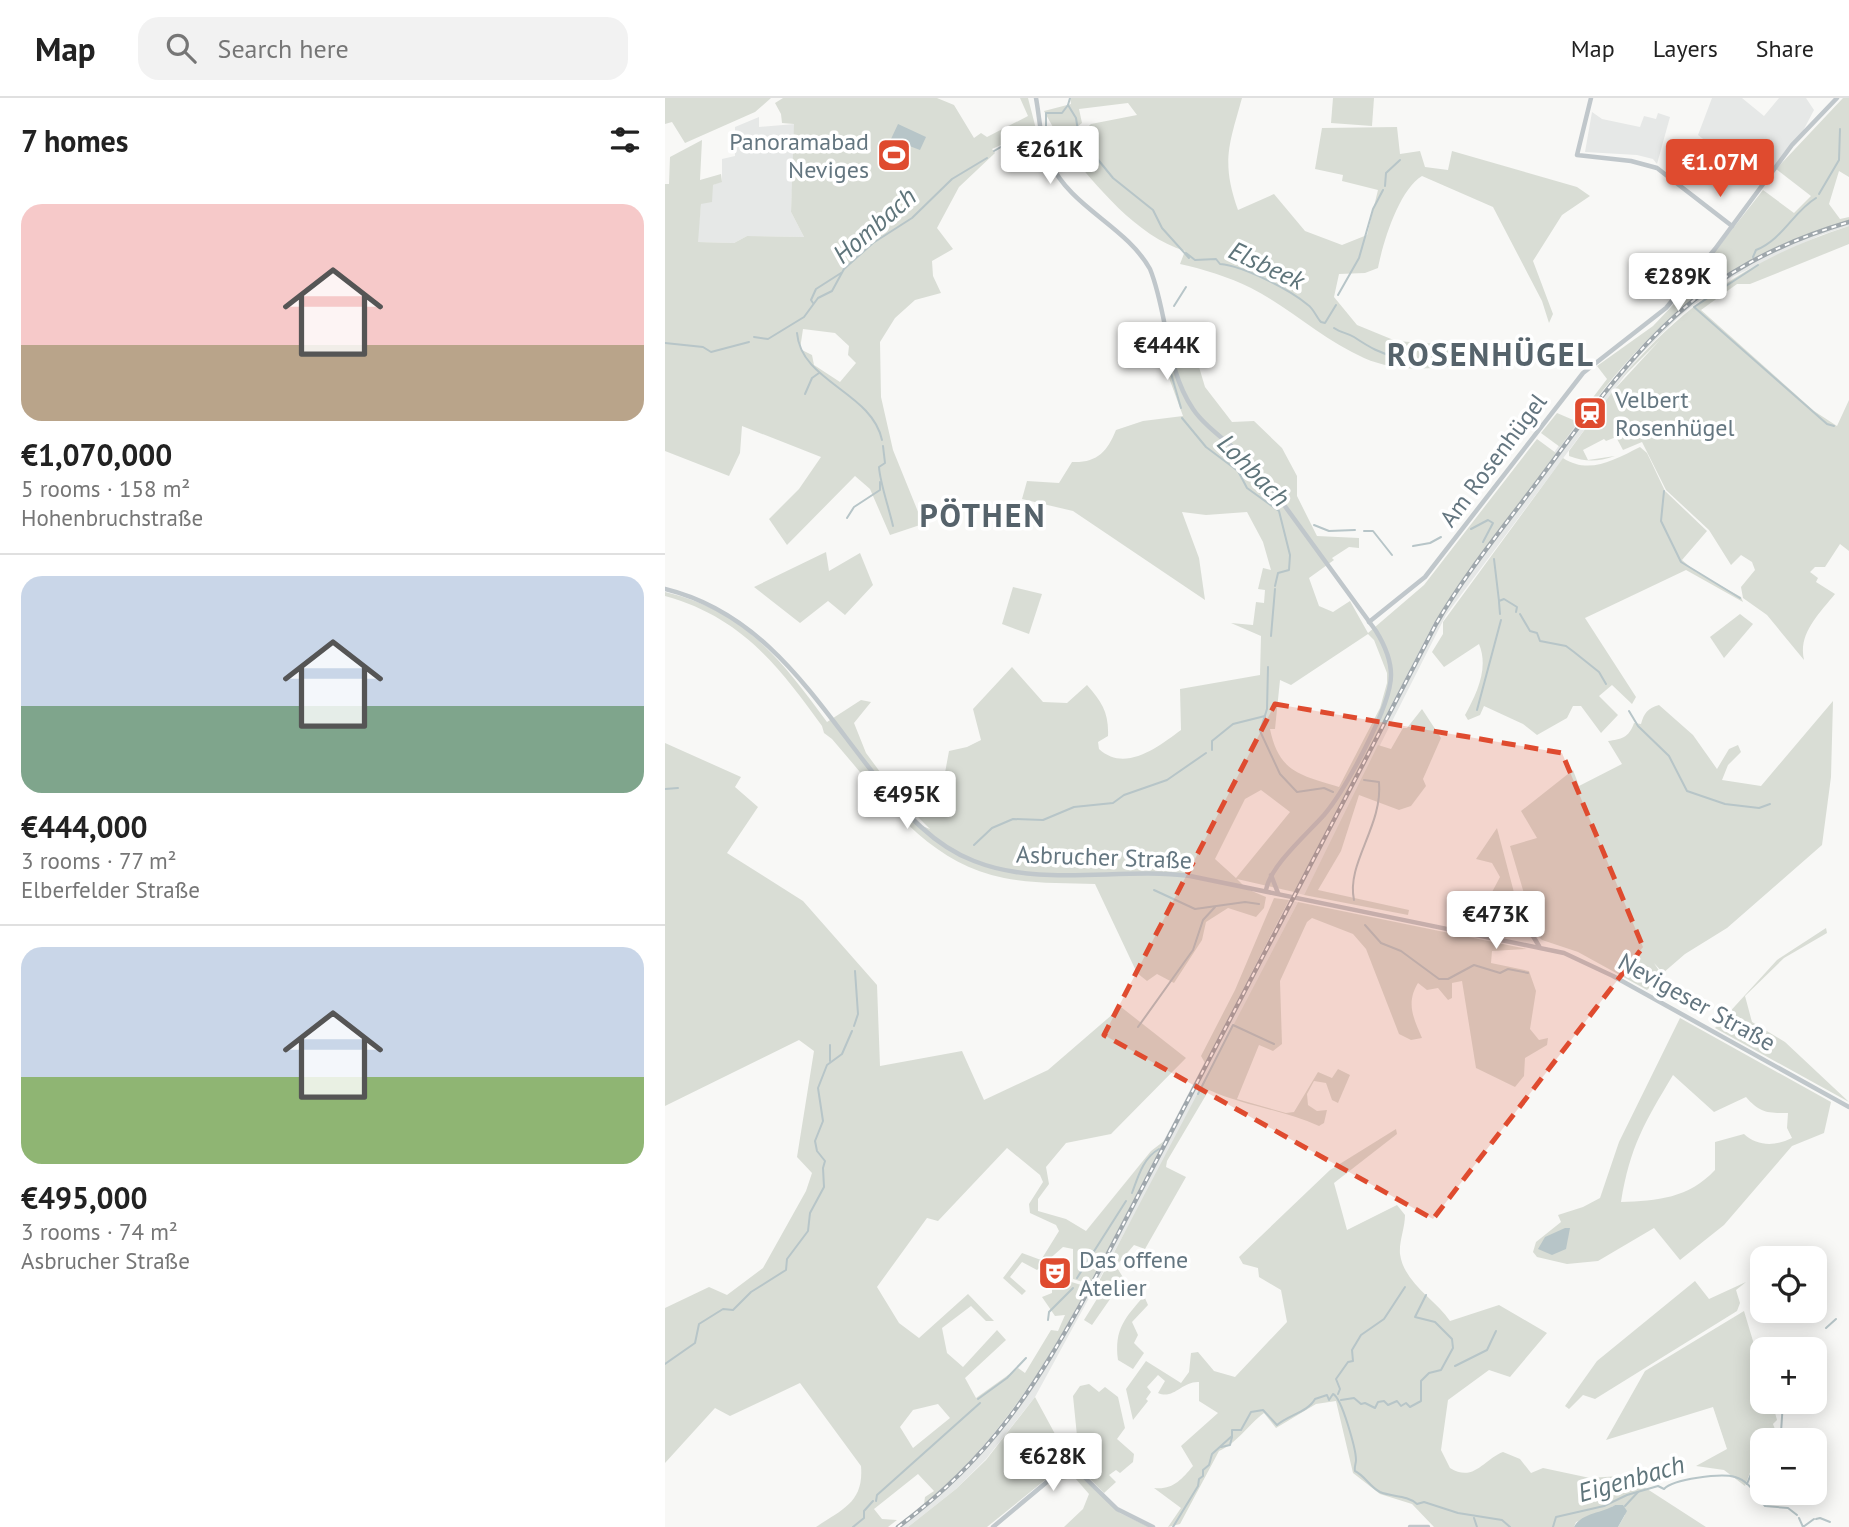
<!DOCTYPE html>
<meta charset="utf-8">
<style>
:root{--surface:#fff;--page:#f2f2f2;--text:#222;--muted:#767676;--line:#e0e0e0;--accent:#df4b2f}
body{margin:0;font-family:"PT Sans",sans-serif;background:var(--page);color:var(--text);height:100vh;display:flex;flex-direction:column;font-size:26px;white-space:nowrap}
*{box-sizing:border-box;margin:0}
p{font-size:23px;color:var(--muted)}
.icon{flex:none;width:38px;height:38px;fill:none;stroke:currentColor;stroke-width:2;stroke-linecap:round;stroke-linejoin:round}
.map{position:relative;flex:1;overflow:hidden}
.details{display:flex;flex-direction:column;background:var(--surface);width:665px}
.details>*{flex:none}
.fabs{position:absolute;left:1085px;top:1148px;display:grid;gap:14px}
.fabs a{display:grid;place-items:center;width:77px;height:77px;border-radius:14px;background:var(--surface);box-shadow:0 4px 18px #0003;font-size:35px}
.price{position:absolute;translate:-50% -60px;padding:0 16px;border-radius:7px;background:#fff;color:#222;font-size:23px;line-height:46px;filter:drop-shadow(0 2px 4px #0008)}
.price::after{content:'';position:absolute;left:50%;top:42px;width:21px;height:16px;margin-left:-10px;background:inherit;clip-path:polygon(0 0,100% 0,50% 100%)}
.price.selected{background:var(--accent);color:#fff}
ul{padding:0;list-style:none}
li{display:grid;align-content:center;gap:14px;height:371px;padding:0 21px}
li+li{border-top:2px solid var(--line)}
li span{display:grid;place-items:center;height:217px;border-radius:21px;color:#555}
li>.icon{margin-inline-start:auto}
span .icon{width:126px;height:126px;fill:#fffc;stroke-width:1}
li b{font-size:30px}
h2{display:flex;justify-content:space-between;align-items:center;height:84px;padding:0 21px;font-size:30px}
header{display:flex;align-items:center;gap:42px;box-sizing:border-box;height:98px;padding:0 35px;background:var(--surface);border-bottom:2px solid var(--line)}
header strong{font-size:33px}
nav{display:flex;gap:38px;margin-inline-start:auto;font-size:24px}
.search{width:490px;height:63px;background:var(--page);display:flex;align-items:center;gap:18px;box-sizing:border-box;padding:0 24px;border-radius:21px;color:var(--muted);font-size:26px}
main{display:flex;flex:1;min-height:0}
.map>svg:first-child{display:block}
</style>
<header>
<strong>Map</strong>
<div class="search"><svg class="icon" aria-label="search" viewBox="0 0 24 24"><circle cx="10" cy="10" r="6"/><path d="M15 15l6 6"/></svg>Search here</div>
<nav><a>Map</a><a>Layers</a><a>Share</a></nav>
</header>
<main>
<section class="details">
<h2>7 homes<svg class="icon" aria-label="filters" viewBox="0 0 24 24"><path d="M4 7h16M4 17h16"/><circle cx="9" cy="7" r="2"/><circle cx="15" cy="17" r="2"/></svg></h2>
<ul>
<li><span style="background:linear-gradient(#f6c9c9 65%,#b9a48a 0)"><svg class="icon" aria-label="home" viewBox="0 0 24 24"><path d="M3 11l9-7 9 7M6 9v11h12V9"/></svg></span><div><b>€1,070,000</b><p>5 rooms · 158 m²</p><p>Hohenbruchstraße</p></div></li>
<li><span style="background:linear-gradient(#c9d6e8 60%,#7fa58c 0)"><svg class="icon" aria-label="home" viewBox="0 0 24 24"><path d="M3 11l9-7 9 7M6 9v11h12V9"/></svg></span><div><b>€444,000</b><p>3 rooms · 77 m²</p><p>Elberfelder Straße</p></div></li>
<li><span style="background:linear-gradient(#c9d6e8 60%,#8fb573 0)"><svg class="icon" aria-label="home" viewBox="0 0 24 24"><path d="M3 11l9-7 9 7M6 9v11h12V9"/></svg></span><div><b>€495,000</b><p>3 rooms · 74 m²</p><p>Asbrucher Straße</p></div></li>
</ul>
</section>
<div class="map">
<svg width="1184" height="1429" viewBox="0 0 1184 1429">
<rect width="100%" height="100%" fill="#f8f8f6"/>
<!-- built -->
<g fill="#e6e8e7">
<path d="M 1047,0 L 1077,0 L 1099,18 L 1114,0 L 1141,0 L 1149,12 L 1138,33 L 1096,86 L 1033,37 Z"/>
<path d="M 927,14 L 937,21 L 975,29 L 979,18 L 991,21 L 993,15 L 1005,19 L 992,66 L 988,61 L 972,57 L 920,54 Z"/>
<path d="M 94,19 L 94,29 L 130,26 L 126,114 L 139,139 L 82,138 L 69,145 L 32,144 L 36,106 L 48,87 L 57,83 L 57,61 L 70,58 L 70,29 Z"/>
<path d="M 1184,123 L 1184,128 L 1156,137 L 1063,181 L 1018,215 L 976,256 L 781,517 L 639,797 L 629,794 L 777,513 L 926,302 L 929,303 L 989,234 L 1015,210 L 1061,177 L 1111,149 Z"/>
<path d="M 624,802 L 633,804 L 495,1070 L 370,1299 L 321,1361 L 291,1391 L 243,1429 L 230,1429 L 288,1382 L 327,1342 L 394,1244 Z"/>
</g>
<!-- green -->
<g fill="#d9ddd5" fill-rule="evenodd">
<path d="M 0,0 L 106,0 L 90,14 L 20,45 L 7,24 L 0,26 Z"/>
<path d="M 118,0 L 272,0 L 289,7 L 309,40 L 316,35 L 322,39 L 363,18 L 355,0 L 363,0 L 371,31 L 327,51 L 330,55 L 294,89 L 272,130 L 288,151 L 267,163 L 268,178 L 276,195 L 250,202 L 230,220 L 215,244 L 216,299 L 228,352 L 258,426 L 225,437 L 205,391 L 190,378 L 122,447 L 104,421 L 134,391 L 156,359 L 77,328 L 75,355 L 64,378 L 0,353 L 0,86 L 4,86 L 5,59 L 37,42 L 35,82 L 56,76 L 57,84 L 48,87 L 47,104 L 36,106 L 33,144 L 69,145 L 82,138 L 139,139 L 126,114 L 129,26 L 117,25 L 116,16 L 110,5 ZM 138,231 L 170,235 L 184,248 L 183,257 L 191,265 L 175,284 L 149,267 L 147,257 L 135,251 Z"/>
<path d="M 405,0 L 577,0 C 564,47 556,64 573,112 L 609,96 L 640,133 L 677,147 L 702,137 L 713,92 L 677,83 L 678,77 L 650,71 L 657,30 L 732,29 L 735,56 L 755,53 L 760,69 L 783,72 L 787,53 L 912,89 L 925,98 L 897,117 L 868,163 L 888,216 L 884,225 L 877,203 L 828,109 L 757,78 C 734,92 718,144 713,170 L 700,175 L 674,176 L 669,199 L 692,227 L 731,243 L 818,249 L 830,252 L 830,258 C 790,270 740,278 699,260 C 658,242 625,210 586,190 C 564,179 538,171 515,166 L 520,153 C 471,138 432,88 400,50 L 426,26 L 472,17 L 463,5 L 414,11 L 417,25 L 408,32 L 389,31 L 379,13 L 406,6 Z"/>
<path d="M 668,0 L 709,0 L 707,28 L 666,25 Z"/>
<path d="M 1178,0 L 1184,0 L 1184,79 L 1174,73 L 1164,106 L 1175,121 L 1184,119 L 1184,123 C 1075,156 998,213 929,304 L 926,302 L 942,281 L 932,268 L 988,228 L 1007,208 L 1098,92 L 1129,115 L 1146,98 L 1111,71 Z"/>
<path d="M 1184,128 L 1184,146 L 1085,186 L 1072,186 L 1036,212 L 1149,313 L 1172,328 L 1184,302 L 1184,453 L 1175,446 L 1160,469 L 1150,469 L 1145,474 L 1153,480 L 1151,484 L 1170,496 C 1153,517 1133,536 1139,562 L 1102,517 L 1078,500 L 1076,489 L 1090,472 L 1087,464 L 1076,457 L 1066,467 L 1044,432 L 1001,392 L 977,344 L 958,352 L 951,339 L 941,343 L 939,341 L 918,352 L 923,362 L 950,358 C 932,364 921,364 904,358 L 904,353 L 948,293 L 995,242 L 956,281 C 1017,206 1092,157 1184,128 Z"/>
<path d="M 496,229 L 523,232 L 540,289 L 567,324 L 589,323 L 617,350 L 632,378 L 632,398 L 652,438 L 694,440 L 694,450 L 684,449 L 667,460 L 669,462 L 644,480 L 654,508 L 668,514 L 685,503 L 703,535 L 759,487 L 872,341 L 891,355 L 769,525 L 629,794 L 572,781 L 582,791 L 601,799 L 599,810 L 591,819 L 563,810 L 541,824 L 537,842 L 509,885 L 492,876 L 482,883 L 472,875 L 430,786 C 400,785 369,786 339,780 C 261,765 216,697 167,641 L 159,635 L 157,628 C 113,567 76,519 0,498 L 0,494 C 79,512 116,562 162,624 L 196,602 L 206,604 L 189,625 L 201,655 L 221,682 L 217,691 L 247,724 L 265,731 L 251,717 L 277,691 L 284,653 L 302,649 L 316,642 L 308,611 L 347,569 L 378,604 L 402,605 L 422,587 C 437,604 444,615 443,638 L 433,644 L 434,651 C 460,675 493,649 516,632 L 515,591 L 595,577 L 596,538 L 566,525 L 588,527 L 591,504 L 599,505 L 600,492 L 593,491 L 598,470 L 606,472 L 598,444 L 582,414 L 541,417 L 517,414 L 534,460 L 540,502 L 408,413 L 357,401 L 362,383 L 394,385 L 407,364 C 432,365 442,354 451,332 L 478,323 L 518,318 L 488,236 ZM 703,536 L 709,542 L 722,575 L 722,585 L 715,610 L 674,689 C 636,677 614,675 605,631 L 610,631 L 615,582 L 626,587 ZM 596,692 L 625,714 L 571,780 L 550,761 L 580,701 Z"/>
<path d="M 892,315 L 913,324 L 895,349 L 876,335 Z"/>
<path d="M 975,349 L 982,355 L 1000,393 L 1042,433 L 1017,462 L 1031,474 L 1076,499 L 1078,504 L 1021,472 L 920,520 L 971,599 L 967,606 L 947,587 L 934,598 L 953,617 L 936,635 L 916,608 L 908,608 L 902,620 L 872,637 L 858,626 L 819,608 L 815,617 L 803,622 L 800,617 C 812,595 824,570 814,546 L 779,569 L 767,554 L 778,536 L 778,524 L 898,360 C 924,377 949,362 975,349 Z"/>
<path d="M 161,454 L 164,473 L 195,455 L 208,487 L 180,517 L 163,503 L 135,525 L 89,489 Z"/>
<path d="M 348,489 L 377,496 L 364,536 L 337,526 Z"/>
<path d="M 1075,516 L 1088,526 L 1059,560 L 1045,539 Z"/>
<path d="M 1168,603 L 1166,679 L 1157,747 L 1062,830 L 1020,856 L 998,875 L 989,865 L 997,877 L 982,892 L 913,854 L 877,842 L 871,836 L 845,748 L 872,740 L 856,713 L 908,672 L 914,688 L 957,666 L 943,643 C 956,641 964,640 969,625 L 976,626 C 979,615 983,610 994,607 L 1028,637 L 1052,671 L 1064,651 L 1073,647 L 1076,654 L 1063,667 L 1057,682 L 1096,688 Z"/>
<path d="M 757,611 L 776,640 L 758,681 L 761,688 L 746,708 L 734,712 L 694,697 L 676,753 L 653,792 L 744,812 L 743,817 L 639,797 L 713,647 L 726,651 L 738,630 L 742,630 Z"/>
<path d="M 0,645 L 76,679 L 70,689 L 93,709 L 62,755 L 138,803 L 212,887 L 215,968 L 297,953 L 319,1002 L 383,972 L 456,909 L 521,960 L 446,1036 L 401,1045 L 381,1069 L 384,1086 L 373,1101 L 373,1113 L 401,1121 L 421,1133 L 486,1053 L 499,1043 L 425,1186 L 408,1181 L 408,1151 L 398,1149 L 372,1172 L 357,1164 L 345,1179 L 361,1193 L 357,1197 L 338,1180 L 357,1155 L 376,1162 L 394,1133 L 391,1127 L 365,1115 L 364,1106 L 378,1084 L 375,1077 L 342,1050 L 273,1123 L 262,1120 L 212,1189 L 234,1225 L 254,1240 L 303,1196 L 329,1223 L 321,1223 L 306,1208 L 277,1230 L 282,1255 L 298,1269 L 332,1232 L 341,1242 L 300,1280 L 311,1300 L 353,1270 L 360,1275 L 386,1232 L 393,1233 L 400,1217 L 390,1218 L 377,1199 L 387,1195 L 387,1188 L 403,1183 L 423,1189 C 379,1271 331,1346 259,1406 L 260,1399 L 269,1393 L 253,1376 L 209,1411 L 217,1421 L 232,1422 L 223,1429 L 151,1429 C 178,1411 199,1404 196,1368 L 135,1285 L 65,1318 L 50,1310 L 0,1365 L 0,1210 L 44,1189 L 62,1197 L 98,1170 L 141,1093 L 147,1075 L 132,1059 L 149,953 L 134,942 L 0,1008 ZM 273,1306 L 285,1320 L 248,1350 L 235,1329 L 248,1312 Z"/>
<path d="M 832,730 L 856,821 L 853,828 L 816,822 L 818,811 L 835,779 L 827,765 L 811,761 Z"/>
<path d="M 609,800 L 624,802 L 540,965 L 536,958 L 570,892 Z"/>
<path d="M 633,804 L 862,851 L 827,853 L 826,865 L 864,873 L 871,893 L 865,931 L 874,942 L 883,940 L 882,947 L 860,960 L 859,978 L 850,989 L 811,970 L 797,883 L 787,885 L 787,900 L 783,902 L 773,890 L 762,892 L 753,885 C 741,905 748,919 757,940 L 746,942 L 734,936 L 701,851 L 688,836 L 647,820 L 642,824 L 615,883 L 617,946 L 608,953 L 594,947 L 572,1001 L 621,1015 L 629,1014 L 653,974 L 667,980 L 673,971 L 685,977 L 673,1005 L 667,1002 L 661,985 L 649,983 L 642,996 L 643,1007 L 652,1013 L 662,1012 L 659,1025 L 654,1028 C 619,1012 579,1008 544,992 L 502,1063 L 501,1069 L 521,1079 L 480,1151 L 469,1147 L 451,1168 L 459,1181 L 427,1227 L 419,1222 L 435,1196 L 432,1187 Z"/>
<path d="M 1161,830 L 1162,835 L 1119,860 L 1080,898 L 1087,924 L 1120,944 L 1184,1004 L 1050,930 L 1112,862 Z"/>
<path d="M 1015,920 L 1166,1004 L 1159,1035 L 1127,1048 L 1059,1127 L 1015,1162 L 989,1130 L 933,1163 L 902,1166 L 872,1159 L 868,1154 L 871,1144 L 896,1124 L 893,1117 L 918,1109 L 935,1100 L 954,1044 ZM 1008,977 L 1049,1014 L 1081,999 C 1095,1015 1102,1015 1123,1015 L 1122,1030 L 1127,1040 C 1111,1048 1093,1049 1079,1036 L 1050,1044 L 1050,1072 C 1024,1100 992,1103 956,1104 C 965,1048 980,1024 1008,977 Z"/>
<path d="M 731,1031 L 732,1036 L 669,1085 L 682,1132 L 732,1107 L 740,1117 C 740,1130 734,1143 735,1156 C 739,1185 770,1201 785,1223 L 834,1207 L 882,1235 L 845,1279 L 824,1272 L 783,1302 L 776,1352 L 785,1370 C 809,1385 819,1361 838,1354 L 855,1361 L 866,1375 L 878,1370 L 925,1380 L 970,1377 L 976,1387 L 1041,1429 L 953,1429 L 960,1417 L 950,1407 L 940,1414 L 911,1424 L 909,1429 L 769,1429 L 747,1406 L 715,1396 L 688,1375 L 671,1303 L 651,1306 L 611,1330 L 599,1315 C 583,1327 571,1346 554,1353 L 515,1426 L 503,1429 L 516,1410 L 489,1390 C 508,1392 516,1382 528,1368 L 516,1348 L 553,1315 L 534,1303 L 534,1284 C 517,1283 509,1302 493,1295 L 500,1283 L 493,1277 L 482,1289 L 486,1294 L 481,1301 L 483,1303 L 468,1322 L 461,1291 L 481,1263 L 516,1285 L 524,1274 L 526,1255 L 533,1254 L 549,1273 L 570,1279 L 622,1224 L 616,1192 L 594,1179 L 593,1170 L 578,1166 L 574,1159 L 665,1072 Z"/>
<path d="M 1030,1183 L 1044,1201 L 1081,1184 L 1071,1192 L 1075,1205 L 1072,1213 L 930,1301 L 918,1297 L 904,1311 L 900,1308 L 932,1263 Z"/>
<path d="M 479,1198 L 483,1207 L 467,1224 L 473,1237 L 469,1245 L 479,1255 L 468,1271 L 453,1262 C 449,1231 460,1220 479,1198 Z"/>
<path d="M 1079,1213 L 1097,1273 L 1097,1304 L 1107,1304 L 1112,1322 L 1108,1326 L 1111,1334 L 1102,1342 L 1097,1342 L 1080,1388 L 1059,1372 L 1031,1368 L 1062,1351 L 1048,1309 L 941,1342 L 980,1273 Z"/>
<path d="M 424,1286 L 434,1294 L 440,1289 L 453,1299 L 460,1330 L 452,1341 L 469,1356 L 468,1364 L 455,1375 L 451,1372 L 444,1377 L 451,1384 L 439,1395 L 406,1362 L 413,1348 L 408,1298 L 415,1288 Z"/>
<path d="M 370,1299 L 403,1360 L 401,1365 L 322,1429 L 243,1429 L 291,1391 L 321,1362 Z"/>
<path d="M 402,1371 L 413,1376 L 455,1415 L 484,1429 L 399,1429 L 418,1411 L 424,1396 L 410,1380 L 388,1383 Z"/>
</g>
<!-- water -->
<g fill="#b7c5c8">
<path d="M 233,26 L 261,39 L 255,52 L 226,41 Z"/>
<path d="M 900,1130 L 905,1130 L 901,1151 L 887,1157 L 873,1151 L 880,1139 Z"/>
<path d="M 950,1407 L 958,1407 L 962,1413 L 953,1429 L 909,1429 C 916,1415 938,1415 950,1407 Z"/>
</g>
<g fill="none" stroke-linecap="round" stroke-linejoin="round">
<!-- stream -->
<g stroke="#b7c5c8" stroke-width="2">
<path d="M 405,0 L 403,7 L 411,20 L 413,33"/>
<path d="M 381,29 L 381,15 L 397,15 L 403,7"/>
<path d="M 417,42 L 448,80 L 488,112 L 497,130 L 524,160"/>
<path d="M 329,53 L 368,30"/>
<path d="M 720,88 L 721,75 L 735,62"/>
<path d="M 1154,96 L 1174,62 L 1175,31"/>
<path d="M 521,155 L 530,162 L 551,161 L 555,166 C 579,168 625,192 643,207 C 648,210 652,220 656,224 L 660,225 L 671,207"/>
<path d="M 1088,159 L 1091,152 C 1118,141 1128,114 1151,100"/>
<path d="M 1093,167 L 1029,209 L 1162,326 L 1169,328"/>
<path d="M 673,197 L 694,160 L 708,111 L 718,92"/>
<path d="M 148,205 L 146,202 L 151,191 L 176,175"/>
<path d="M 509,208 L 521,189"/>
<path d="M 669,230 C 676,235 683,235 689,239 C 704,249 716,256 734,260"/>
<path d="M 494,234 L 516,310"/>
<path d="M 132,235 C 136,284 207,294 217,342"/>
<path d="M 89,239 L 103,241 L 139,219 L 153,200 L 167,193 L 179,171 L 208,145 L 247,120 L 287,81 L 322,60"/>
<path d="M 0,245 L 38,249 L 46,254 L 84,244"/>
<path d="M 140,296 L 147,280 L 154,275"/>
<path d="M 517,320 L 541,349 L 573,373 L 582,390 L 614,413 L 625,457 L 624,472 L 613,475 L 610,488"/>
<path d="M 218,348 L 220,365 L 214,369 C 215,385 224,410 228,428"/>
<path d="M 999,393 L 996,423 L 1016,464 L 1075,500"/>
<path d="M 182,420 L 189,409 L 215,392 L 215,384"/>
<path d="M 649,427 L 664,433 L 690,432"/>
<path d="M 806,431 L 823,422 L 828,425 L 818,444"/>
<path d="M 699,433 L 708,433 L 727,457"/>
<path d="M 748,448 L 765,445 L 776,439"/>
<path d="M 829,461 L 834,503 L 839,501 L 852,509 L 851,514"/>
<path d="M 834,504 L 835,516"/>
<path d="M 855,516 L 865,533 L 872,535 L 875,543 L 901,548 L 909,554 L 934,574 L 941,586"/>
<path d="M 606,538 L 610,491"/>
<path d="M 603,569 L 602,611 L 595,633 L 615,676 L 632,694 L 659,690 L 668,694"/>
<path d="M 812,612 L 836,522"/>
<path d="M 964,613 L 973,628 L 1004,658 L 1022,693 L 1060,706 L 1094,710 L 1105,706"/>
<path d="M 547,652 L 547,643 L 568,626 L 600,618"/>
<path d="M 0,691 L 13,690"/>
<path d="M 309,747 L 327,730 L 348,721 L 378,722 L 409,709 L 448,705 L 459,697 L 502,682 L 541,655"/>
<path d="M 489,792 L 530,811 L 580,804 L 594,806"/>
<path d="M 689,802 C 681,765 718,728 714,684 L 699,682"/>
<path d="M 700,827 L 716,845 L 736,853 L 774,881 L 783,881 L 809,867 L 835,875 L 843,871 L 863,875"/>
<path d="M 189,928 L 193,916 L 190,873"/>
<path d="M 473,929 L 528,852 L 538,822 L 550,809"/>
<path d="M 165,947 L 165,963"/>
<path d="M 533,996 L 568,927 L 609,946"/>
<path d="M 467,1095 C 473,1079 478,1060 494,1051"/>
<path d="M 412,1180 L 461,1103"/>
<path d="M 383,1222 L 384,1214 L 408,1190"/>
<path d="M 1161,1230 L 1171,1221"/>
<path d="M 0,1266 L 30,1245 L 34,1226 L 58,1211 L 68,1212 L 86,1194 L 121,1172 L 122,1161 L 143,1133 L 145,1115 L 159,1089 L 158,1070 L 160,1063 L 152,1053 L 150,1043 L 158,1023 L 153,990 L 162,967 L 177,956 L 187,933"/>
<path d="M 790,1268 L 822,1252 L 831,1233"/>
<path d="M 673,1296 L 675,1291 L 671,1281 L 683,1264 L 688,1263 L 687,1252 L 696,1237 L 719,1221 L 740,1189"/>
<path d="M 313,1301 L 342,1280 L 361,1260"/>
<path d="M 676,1302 L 689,1300 L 696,1306 L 700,1305 L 710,1310 L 713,1304 L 719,1303 L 723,1307 L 732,1303 L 736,1308 L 741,1305 L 745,1309 L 756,1303 L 756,1283 L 764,1275 L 776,1272 L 788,1250 L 787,1241 L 770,1224 L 750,1219 L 761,1197"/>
<path d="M 1116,1334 L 1118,1304"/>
<path d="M 1101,1342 L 1112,1336"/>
<path d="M 556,1349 L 565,1347 L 567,1339"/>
<path d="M 1082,1386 L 1097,1348"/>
<path d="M 211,1403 L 212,1397 L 315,1305"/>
<path d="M 960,1408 L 973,1394"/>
<path d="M 809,1420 L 812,1429"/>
<path d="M 1134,1420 L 1138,1429 L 1149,1421"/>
<path d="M 1151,1421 L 1155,1420 L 1165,1424"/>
<path d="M 188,1429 L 199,1420 L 199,1413 L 208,1403"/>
<path d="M 508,1429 L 533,1388 L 534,1381 L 538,1378 L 538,1372 L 544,1367 L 547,1356 L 567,1338 L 567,1332 L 576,1332 L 586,1314 L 598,1312 L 612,1327 C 623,1317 643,1314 650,1301 L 662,1297 L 664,1302 L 668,1296 C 677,1300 691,1352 691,1362 C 691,1366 689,1369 690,1373 C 700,1378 705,1389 715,1394 C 727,1399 742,1397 752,1406 L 759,1404 L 793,1415 L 837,1422 L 845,1429"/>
<path d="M 888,1429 L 891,1419 L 939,1408 L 962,1397 L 993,1388 L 999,1391 C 1008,1381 1056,1375 1070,1379 C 1085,1383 1091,1398 1100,1408 L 1123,1410 L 1132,1417"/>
</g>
<!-- secondary -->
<g stroke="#c0c7cb" stroke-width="4.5">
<path d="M 371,0 C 375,21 375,44 385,64 C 406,110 461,128 485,171 C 503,215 500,270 528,311 C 542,332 575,352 595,374 L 711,533 C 719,546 726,561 726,577 C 726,609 680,692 659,717 C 642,736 605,768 601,792"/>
<path d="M 926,0 L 912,57 L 966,63 L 992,70 L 1067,128"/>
<path d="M 0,491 C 102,516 151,604 213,681 C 239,714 269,748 309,763 C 377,790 454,769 525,778 L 899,855 L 948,878 L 1184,1009"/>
<path d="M 704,524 L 760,479 L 918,275 L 1001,210 L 1050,151 L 1127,47 L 1172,0"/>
<path d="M 606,777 L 613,795"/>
<path d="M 860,825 L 874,848"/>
<path d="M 328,1429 L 395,1373 L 404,1369 L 412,1372 L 452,1411 L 488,1429"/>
<path d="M 745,1429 L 763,1429"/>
</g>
<!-- rail casing -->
<g stroke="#9fa7ac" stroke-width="4.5">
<path id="rail" d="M 233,1429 C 327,1359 371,1288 426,1188 L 771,526 C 800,476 838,430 873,383 C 968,256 1023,172 1184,124"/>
</g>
<!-- rail -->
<use href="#rail" stroke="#fff" stroke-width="2" stroke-dasharray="5" stroke-linecap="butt"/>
</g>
<!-- marked area -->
<path fill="#df4b2f" fill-opacity="0.2" stroke="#df4b2f" stroke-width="5" stroke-dasharray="14 9" stroke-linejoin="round" d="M 610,606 L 897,655 L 978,849 L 768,1121 L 439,937 Z"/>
<!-- icons -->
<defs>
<g id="stadium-square" transform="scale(1.75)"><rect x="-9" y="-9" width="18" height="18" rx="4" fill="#df4b2f" stroke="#fff"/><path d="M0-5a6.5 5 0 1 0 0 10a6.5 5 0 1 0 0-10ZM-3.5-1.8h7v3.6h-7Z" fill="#fff"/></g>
<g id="station-square" transform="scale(1.75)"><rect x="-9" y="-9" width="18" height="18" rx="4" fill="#df4b2f" stroke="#fff"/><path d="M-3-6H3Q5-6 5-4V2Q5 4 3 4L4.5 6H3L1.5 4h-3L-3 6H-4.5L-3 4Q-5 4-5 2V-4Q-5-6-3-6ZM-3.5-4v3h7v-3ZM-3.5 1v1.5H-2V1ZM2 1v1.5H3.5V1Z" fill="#fff"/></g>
<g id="theatre-square" transform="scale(1.75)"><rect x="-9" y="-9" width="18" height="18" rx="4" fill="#df4b2f" stroke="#fff"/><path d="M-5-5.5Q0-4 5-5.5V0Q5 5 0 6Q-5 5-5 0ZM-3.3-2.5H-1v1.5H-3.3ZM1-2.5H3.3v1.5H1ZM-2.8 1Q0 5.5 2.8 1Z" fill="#fff"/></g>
</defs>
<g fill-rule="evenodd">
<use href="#stadium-square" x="229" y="57"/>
<use href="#station-square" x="925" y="315"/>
<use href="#theatre-square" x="390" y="1175"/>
</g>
<g text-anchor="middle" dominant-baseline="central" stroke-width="7" stroke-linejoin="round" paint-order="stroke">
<!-- poi labels -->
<g font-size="24" fill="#647680" stroke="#fff" text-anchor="start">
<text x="204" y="43" text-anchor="end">Panoramabad<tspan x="204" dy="28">Neviges</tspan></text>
<text x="950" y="301">Velbert<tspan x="950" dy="28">Rosenhügel</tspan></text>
<text x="414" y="1161">Das offene<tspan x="414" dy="28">Atelier</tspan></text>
</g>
<!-- street labels -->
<g font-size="24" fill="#647680" stroke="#fff">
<text transform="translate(828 362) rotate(-53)">Am Rosenhügel</text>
<text transform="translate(439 759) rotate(2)">Asbrucher Straße</text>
<text transform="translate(1032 904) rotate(29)">Nevigeser Straße</text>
</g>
<!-- water labels -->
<g font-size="26" font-style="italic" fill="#5f757b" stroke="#fff">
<text transform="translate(209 127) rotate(-41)">Hombach</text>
<text transform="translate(602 167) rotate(25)">Elsbeek</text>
<text transform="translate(589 372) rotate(45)">Lohbach</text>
<text transform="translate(966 1380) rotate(-16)">Eigenbach</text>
</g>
<!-- district labels -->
<g font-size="32" font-weight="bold" letter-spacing="2" fill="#56636b" stroke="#fff">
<text x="826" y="256">ROSENHÜGEL</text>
<text x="318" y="417">PÖTHEN</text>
</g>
</g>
</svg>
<div class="fabs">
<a><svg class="icon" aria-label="locate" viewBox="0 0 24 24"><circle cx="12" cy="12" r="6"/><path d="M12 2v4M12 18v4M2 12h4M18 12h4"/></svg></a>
<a>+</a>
<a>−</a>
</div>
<b class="price" style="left:385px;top:88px">€261K</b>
<b class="price selected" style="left:1055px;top:101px">€1.07M</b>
<b class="price" style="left:1013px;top:215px">€289K</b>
<b class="price" style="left:502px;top:284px">€444K</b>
<b class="price" style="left:242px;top:733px">€495K</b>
<b class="price" style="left:831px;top:853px">€473K</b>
<b class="price" style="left:388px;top:1395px">€628K</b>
</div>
</main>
